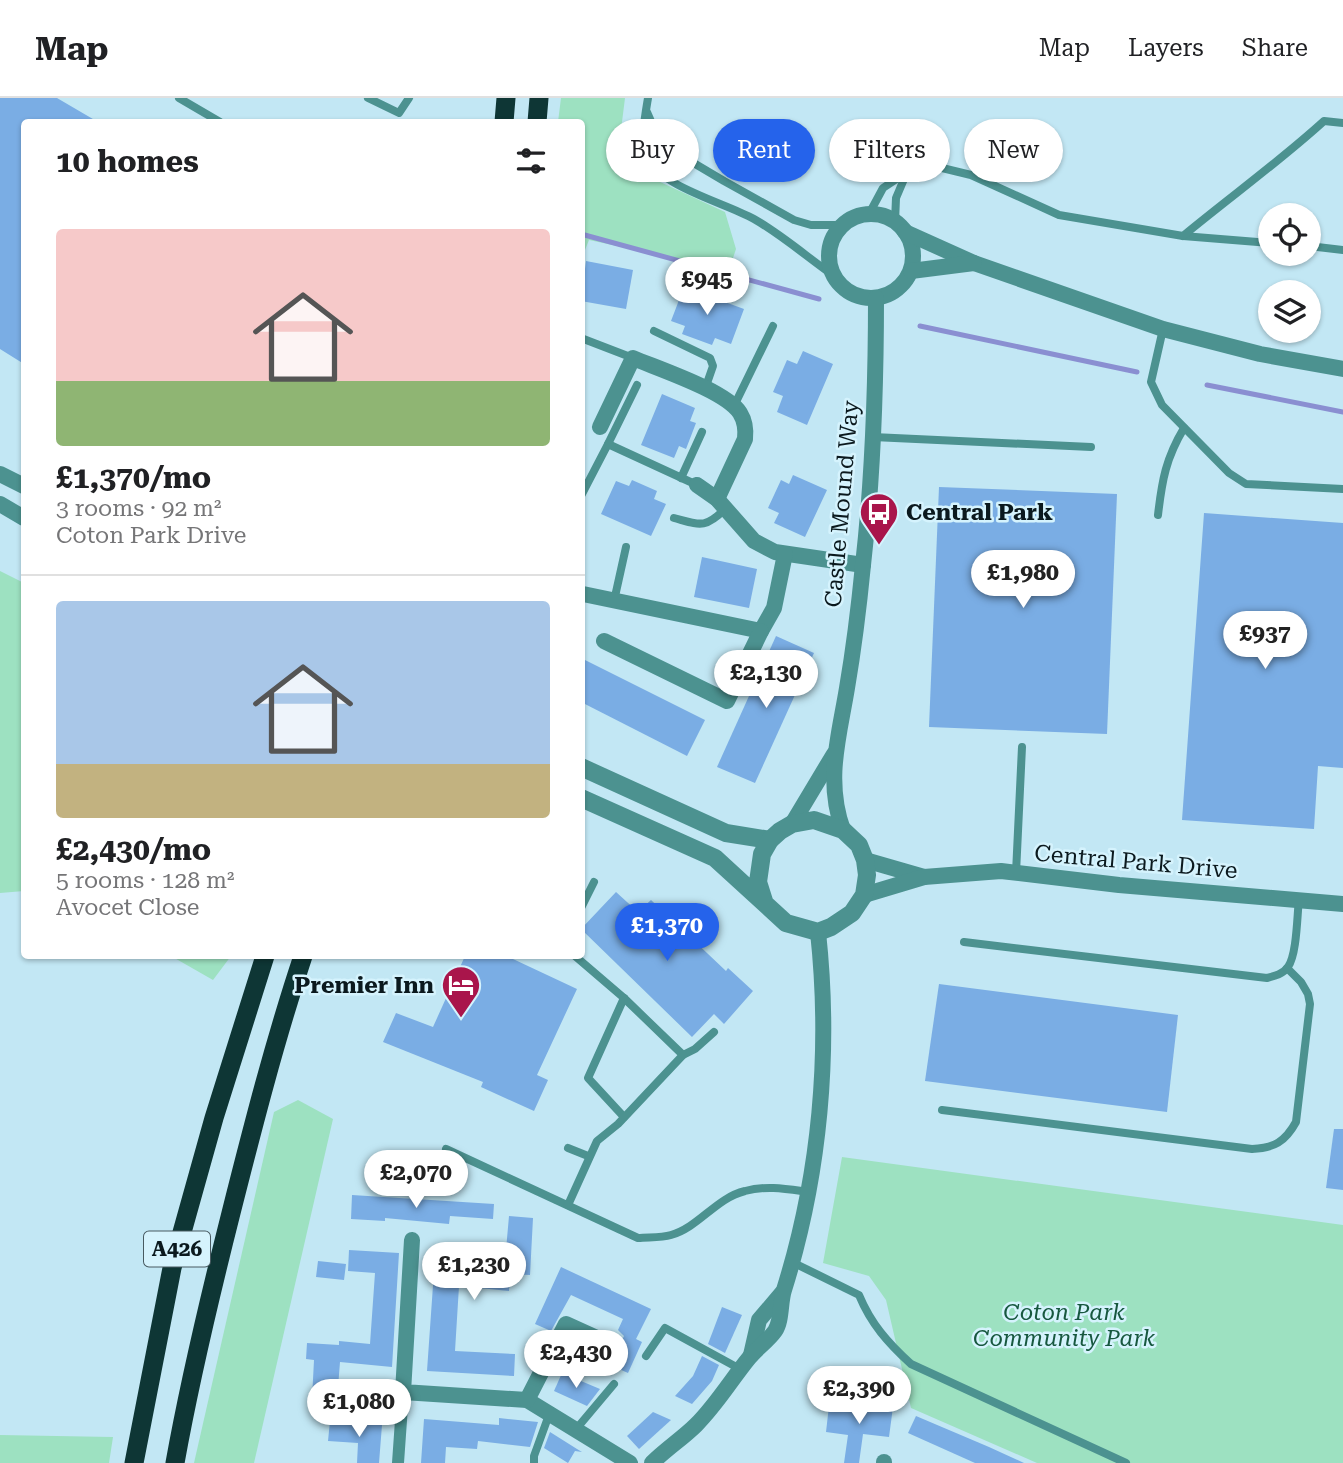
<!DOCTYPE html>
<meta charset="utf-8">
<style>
:root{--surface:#fff;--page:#f6f6f6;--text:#202124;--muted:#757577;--line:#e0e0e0;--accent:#2563eb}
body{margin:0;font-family:"Roboto Serif",serif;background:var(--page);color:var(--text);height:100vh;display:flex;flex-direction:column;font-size:26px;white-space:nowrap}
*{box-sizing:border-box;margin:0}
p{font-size:23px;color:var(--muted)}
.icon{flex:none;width:38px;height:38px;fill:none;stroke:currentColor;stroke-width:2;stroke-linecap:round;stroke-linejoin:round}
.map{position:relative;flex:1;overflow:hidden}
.panel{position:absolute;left:21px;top:21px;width:564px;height:840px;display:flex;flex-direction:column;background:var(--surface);border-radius:7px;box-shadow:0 2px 5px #0004}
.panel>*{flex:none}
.guide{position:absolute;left:606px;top:21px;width:632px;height:63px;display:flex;gap:14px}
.buttons{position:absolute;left:1258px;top:105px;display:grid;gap:14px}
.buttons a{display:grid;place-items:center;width:63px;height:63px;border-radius:50%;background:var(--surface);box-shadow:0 2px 5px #0004;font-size:35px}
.price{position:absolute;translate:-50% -60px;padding:0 16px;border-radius:24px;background:#fff;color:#222;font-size:23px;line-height:46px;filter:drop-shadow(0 2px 4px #0008)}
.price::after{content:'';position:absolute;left:50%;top:42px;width:21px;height:16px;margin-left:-10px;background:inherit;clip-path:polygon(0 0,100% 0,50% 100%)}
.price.current{background:var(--accent);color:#fff}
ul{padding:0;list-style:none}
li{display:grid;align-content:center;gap:14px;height:371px;padding:0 35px}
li+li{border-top:2px solid var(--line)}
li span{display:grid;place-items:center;height:217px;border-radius:7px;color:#555}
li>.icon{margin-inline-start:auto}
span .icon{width:126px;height:126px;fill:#fffc;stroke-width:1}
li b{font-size:30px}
h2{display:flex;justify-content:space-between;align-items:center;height:84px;padding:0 35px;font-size:30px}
.tag{padding:0 24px;border-radius:32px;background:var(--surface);box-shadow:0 2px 5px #0004;font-size:24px;line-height:63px}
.tag.current{background:var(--accent);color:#fff}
header{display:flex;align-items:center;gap:42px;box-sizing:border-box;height:98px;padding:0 35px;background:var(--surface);border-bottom:2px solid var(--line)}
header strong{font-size:33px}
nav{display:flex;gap:38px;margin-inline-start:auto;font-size:24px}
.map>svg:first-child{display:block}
</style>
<header>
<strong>Map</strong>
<nav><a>Map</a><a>Layers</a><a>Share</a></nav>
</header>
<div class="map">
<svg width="1343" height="1365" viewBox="0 0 1343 1365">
<rect width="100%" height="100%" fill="#c2e7f4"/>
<!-- green -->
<g fill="#9de1c1">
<path d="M 561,0 L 625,0 L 617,64 L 725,114 L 736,151 L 728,175 L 683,162 L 589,142 L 581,162 L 581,24 L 558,24 Z"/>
<path d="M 0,473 L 24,485 L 24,793 L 0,795 Z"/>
<path d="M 171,858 L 231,858 L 213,882 Z"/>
<path d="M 298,1002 L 333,1021 L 254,1365 L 194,1365 L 274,1014 Z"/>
<path d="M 842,1059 L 1343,1127 L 1343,1365 L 1037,1365 L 911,1310 L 886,1202 L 869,1178 L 823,1165 Z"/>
<path d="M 0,1337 L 113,1339 L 109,1365 L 0,1365 Z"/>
</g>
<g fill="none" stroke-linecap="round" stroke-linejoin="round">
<!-- stream -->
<g stroke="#8a8fd1" stroke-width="5">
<path d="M 581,136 L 819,201"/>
<path d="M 920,228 L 1137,274"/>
<path d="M 1207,287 L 1343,314"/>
</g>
</g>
<!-- building -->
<g fill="#7aade4">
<path d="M 0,0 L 57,0 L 98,24 L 24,24 L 24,266 L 0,251 Z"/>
<path d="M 586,163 L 633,172 L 626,211 L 581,203 Z"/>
<path d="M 684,189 L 744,211 L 731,246 L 715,240 L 712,247 L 682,236 L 685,228 L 671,223 Z"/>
<path d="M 803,253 L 833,266 L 807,327 L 777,314 L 783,298 L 773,294 L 787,262 L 797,266 Z"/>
<path d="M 662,296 L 695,310 L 690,323 L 696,325 L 686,351 L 679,348 L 674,360 L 641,347 Z"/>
<path d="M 793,377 L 827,392 L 805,439 L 774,425 L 779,415 L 768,410 L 781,382 L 789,386 Z"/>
<path d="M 632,382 L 657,393 L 654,401 L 666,406 L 651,438 L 601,416 L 616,383 L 629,388 Z"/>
<path d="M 939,389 L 1117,396 L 1107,636 L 929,629 Z"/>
<path d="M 1204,415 L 1343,425 L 1343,670 L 1318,668 L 1314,731 L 1182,722 Z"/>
<path d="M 702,459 L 757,471 L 749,510 L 694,499 Z"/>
<path d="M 776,538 L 814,555 L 755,685 L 717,669 Z"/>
<path d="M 581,560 L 705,622 L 687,658 L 581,604 Z"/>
<path d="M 616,794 L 638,814 L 651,802 L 726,873 L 728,870 L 753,893 L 724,926 L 714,916 L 692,939 L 581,831 Z"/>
<path d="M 465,858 L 515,858 L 513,861 L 577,891 L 537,977 L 548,982 L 534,1013 L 481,989 L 483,984 L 383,944 L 396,915 L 433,929 Z"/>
<path d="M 939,886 L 1178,917 L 1167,1014 L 925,983 Z"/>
<path d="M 1334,1031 L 1343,1031 L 1343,1092 L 1326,1090 Z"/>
<path d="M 352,1097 L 494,1106 L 493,1121 L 450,1118 L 449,1126 L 385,1120 L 385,1123 L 351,1121 Z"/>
<path d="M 509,1118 L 533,1120 L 530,1177 L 510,1176 L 509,1193 L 459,1188 L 455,1253 L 515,1256 L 514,1278 L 427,1273 L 435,1159 L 505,1163 Z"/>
<path d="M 349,1152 L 399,1155 L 392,1269 L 340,1264 L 337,1302 L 312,1301 L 314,1262 L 306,1261 L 307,1245 L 339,1247 L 339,1243 L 370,1246 L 375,1175 L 348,1173 Z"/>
<path d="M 318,1163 L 346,1166 L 344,1182 L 316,1179 Z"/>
<path d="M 561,1169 L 651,1211 L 636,1241 L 642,1244 L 628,1275 L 610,1267 L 624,1238 L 618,1232 L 623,1221 L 571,1197 L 551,1233 L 535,1226 Z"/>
<path d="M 722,1209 L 742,1217 L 725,1255 L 708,1246 Z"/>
<path d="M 702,1258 L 719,1267 L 712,1283 L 692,1306 L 675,1298 L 693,1278 Z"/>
<path d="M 562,1275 L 600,1291 L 587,1308 L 554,1293 Z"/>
<path d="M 863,1305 L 893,1309 L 889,1339 L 863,1336 L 859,1365 L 844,1365 L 848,1337 L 826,1334 L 829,1308 L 862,1312 Z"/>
<path d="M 653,1314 L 671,1322 L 639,1351 L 627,1338 Z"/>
<path d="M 916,1318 L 989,1349 L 1024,1365 L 975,1365 L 908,1335 Z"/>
<path d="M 499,1320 L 538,1324 L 530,1349 L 478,1343 L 477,1351 L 446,1349 L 445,1365 L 421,1365 L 424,1321 L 499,1327 Z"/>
<path d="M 330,1323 L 382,1327 L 379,1365 L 357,1365 L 358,1345 L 328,1343 Z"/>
<path d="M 550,1334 L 577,1351 L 582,1354 L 575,1353 L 568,1365 L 544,1350 Z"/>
</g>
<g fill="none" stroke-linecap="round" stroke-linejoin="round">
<!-- service -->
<g stroke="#4c9290" stroke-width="8">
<path d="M 179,0 L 220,24"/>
<path d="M 368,0 L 399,15 L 409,0"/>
<path d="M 648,0 C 645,18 640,43 647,59 C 660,89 726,105 754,121 C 782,137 807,159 834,178"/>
<path d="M 647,14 L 657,37 L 675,54 L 724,83 L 794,122 L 811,127 L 843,127"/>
<path d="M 869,116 L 883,90 L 907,74 L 938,69 L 971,77 L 1059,117 L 1183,138 L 1270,145"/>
<path d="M 895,124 L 896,100 L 907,74"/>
<path d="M 1183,138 C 1230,99 1279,64 1324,23 L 1343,25"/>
<path d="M 1309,148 L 1343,152"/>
<path d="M 1163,231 L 1151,284 L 1162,307 L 1229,375 L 1246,386 L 1343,391"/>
<path d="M 654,233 L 710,260 L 713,268 L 705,291"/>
<path d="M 581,240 L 633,260"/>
<path d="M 734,308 L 773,228"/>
<path d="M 873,339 L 1091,349"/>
<path d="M 608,346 L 637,287"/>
<path d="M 681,380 L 702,334"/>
<path d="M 581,398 L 608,346 L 697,387"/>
<path d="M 1158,417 C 1162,382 1166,360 1184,330"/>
<path d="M 674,420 C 700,427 705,431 725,411"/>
<path d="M 614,503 L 626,449"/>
<path d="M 1016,775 L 1022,649"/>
<path d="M 581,810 L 594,784"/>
<path d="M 964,844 L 1267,880 C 1275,878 1283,876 1288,869 C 1297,856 1297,818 1299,801"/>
<path d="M 624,900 L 588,980 L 624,1019"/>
<path d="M 683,957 L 695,951 L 714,934"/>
<path d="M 942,1012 L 1252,1051 C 1274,1050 1285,1044 1296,1024 L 1310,906 L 1308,896 L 1301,884 L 1287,870"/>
<path d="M 568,1050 L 588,1058"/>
<path d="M 446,1051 L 638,1140 C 649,1139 661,1140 671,1137 C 699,1129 716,1100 745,1093 C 767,1087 787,1091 809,1094"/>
<path d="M 568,1107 L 597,1043 L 618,1026 L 683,957 L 624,900 L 575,858"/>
<path d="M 794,1165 L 859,1197 C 871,1226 888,1245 911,1266 L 1126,1365"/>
<path d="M 646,1258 L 665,1230 L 740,1271"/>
<path d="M 577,1330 L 614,1286"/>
<path d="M 534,1365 L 534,1358 L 550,1314"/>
</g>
<!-- pedestrian -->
<path stroke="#4c9290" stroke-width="12" d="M 398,1365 L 403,1294"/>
<!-- minor -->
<g stroke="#4c9290" stroke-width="16">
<circle cx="871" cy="158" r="42"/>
<path d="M 905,134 L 974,165 L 1163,231 L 1260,256 L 1343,271"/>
<path d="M 911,173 L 974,165"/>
<path d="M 600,329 L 633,260 C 659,271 726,293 740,315 C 745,323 746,332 745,341 L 717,401"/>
<path d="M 0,376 L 24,388"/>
<path d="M 697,387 L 717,401 L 754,443 L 775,454 L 863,467"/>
<path d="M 0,406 L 24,420"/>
<path d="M 583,496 L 761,533 L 774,510 L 785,456"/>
<path d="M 604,543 L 727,603 L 761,533"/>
<path d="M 792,726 L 834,656"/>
<path d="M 843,732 C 825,682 839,639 847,590 C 854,549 859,508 863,467 C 873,379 876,289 876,200"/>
<path d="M 865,762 L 924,779"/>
<path d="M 864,797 L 924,779 L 1001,773 L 1119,787 L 1343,806"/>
<path d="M 412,1142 L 403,1294 L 527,1302 L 630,1365"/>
<path d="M 751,1257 L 759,1222 L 782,1195"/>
<path d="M 527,1302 L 566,1226 L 599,1241"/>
<path d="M 652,1365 C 666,1351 683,1340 696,1327 C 717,1306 731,1282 749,1260 C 757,1250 768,1243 775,1233 C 782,1223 780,1204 784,1192 C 820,1077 831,954 818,834"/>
<path d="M 884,1365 L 884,1364"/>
</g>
<!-- tertiary -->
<g stroke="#4c9290" stroke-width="18">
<path d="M 581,669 L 726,735 L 770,742"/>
<path d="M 581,700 L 715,760 L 786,825 L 818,834 L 831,829 L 852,815 L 864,797 L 867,777 L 865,762 L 859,747 L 843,732 L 814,722 L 792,726 L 780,733 L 770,742 L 762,756 L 758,784 L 764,803"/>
</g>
<!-- trunk -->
<g stroke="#0e3635" stroke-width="19">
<path d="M 504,24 L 506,0"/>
<path d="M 537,24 L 539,0"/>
<path d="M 134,1365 L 172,1170 L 214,1020 L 265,858"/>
<path d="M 175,1365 C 190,1281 210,1198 231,1115 C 253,1028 275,942 303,858"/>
</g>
</g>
<!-- icons -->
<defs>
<g id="bus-pin" transform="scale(2.0125)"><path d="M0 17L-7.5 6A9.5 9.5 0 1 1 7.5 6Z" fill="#a9154b" stroke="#d5f3fd"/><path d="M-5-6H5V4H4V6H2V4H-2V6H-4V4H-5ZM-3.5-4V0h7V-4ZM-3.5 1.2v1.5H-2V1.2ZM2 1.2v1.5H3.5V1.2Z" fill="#fff"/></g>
<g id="hotel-pin" transform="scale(2.0125)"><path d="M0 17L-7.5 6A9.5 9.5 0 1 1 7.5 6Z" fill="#a9154b" stroke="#d5f3fd"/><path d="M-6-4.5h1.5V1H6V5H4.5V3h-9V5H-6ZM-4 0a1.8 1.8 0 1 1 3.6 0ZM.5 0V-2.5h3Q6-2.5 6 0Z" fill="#fff"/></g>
</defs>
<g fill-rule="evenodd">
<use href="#bus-pin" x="879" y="414"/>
<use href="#hotel-pin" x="461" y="887"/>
</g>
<g text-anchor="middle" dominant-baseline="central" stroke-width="5" stroke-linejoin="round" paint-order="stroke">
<!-- shield labels -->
<rect fill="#d5f3fd" stroke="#485a61" stroke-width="2" x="144" y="1133.5" width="66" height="35" rx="5"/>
<g font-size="21" font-weight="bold" fill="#0b191e">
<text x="177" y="1151">A426</text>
</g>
<!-- street labels -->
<g font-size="23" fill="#0b191e" stroke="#d5f3fd">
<text transform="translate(842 406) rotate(-85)">Castle Mound Way</text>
<text transform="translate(1136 764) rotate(5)">Central Park Drive</text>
</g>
<!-- poi labels -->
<g font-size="23" font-weight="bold" fill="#0b191e" stroke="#d5f3fd" text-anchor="start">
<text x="906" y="414">Central Park</text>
<text x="434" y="887" text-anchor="end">Premier Inn</text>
</g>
<!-- park labels -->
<g font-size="23" font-style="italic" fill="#17583f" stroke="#d5f3fd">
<text x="1064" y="1214">Coton Park<tspan x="1064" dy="26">Community Park</tspan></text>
</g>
</g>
</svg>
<div class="buttons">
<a><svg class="icon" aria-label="locate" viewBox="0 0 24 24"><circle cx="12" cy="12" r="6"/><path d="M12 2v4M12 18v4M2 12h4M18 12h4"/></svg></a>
<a><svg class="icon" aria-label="layers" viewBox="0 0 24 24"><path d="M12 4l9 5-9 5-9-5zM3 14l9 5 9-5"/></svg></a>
</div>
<b class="price" style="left:707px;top:219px">£945</b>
<b class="price" style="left:1023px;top:512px">£1,980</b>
<b class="price" style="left:1265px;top:573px">£937</b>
<b class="price" style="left:766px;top:612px">£2,130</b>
<b class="price current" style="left:667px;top:865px">£1,370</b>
<b class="price" style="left:416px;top:1112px">£2,070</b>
<b class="price" style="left:474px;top:1204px">£1,230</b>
<b class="price" style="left:576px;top:1292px">£2,430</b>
<b class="price" style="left:859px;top:1328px">£2,390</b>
<b class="price" style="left:359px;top:1341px">£1,080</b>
<div class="guide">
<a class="tag">Buy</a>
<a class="tag current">Rent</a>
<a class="tag">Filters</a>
<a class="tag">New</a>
</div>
<section class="panel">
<h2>10 homes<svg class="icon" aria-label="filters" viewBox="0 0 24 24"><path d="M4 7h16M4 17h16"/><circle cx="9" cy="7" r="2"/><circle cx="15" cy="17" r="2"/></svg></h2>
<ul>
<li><span style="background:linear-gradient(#f6c9c9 70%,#8fb573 0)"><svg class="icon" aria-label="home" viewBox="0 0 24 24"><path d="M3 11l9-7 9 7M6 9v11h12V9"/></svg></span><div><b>£1,370/mo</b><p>3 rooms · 92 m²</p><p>Coton Park Drive</p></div></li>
<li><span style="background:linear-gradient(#a9c7e8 75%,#c2b280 0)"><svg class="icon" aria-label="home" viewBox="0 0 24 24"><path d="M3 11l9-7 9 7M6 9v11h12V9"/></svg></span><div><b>£2,430/mo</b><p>5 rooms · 128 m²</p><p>Avocet Close</p></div></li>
</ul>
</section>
</div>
